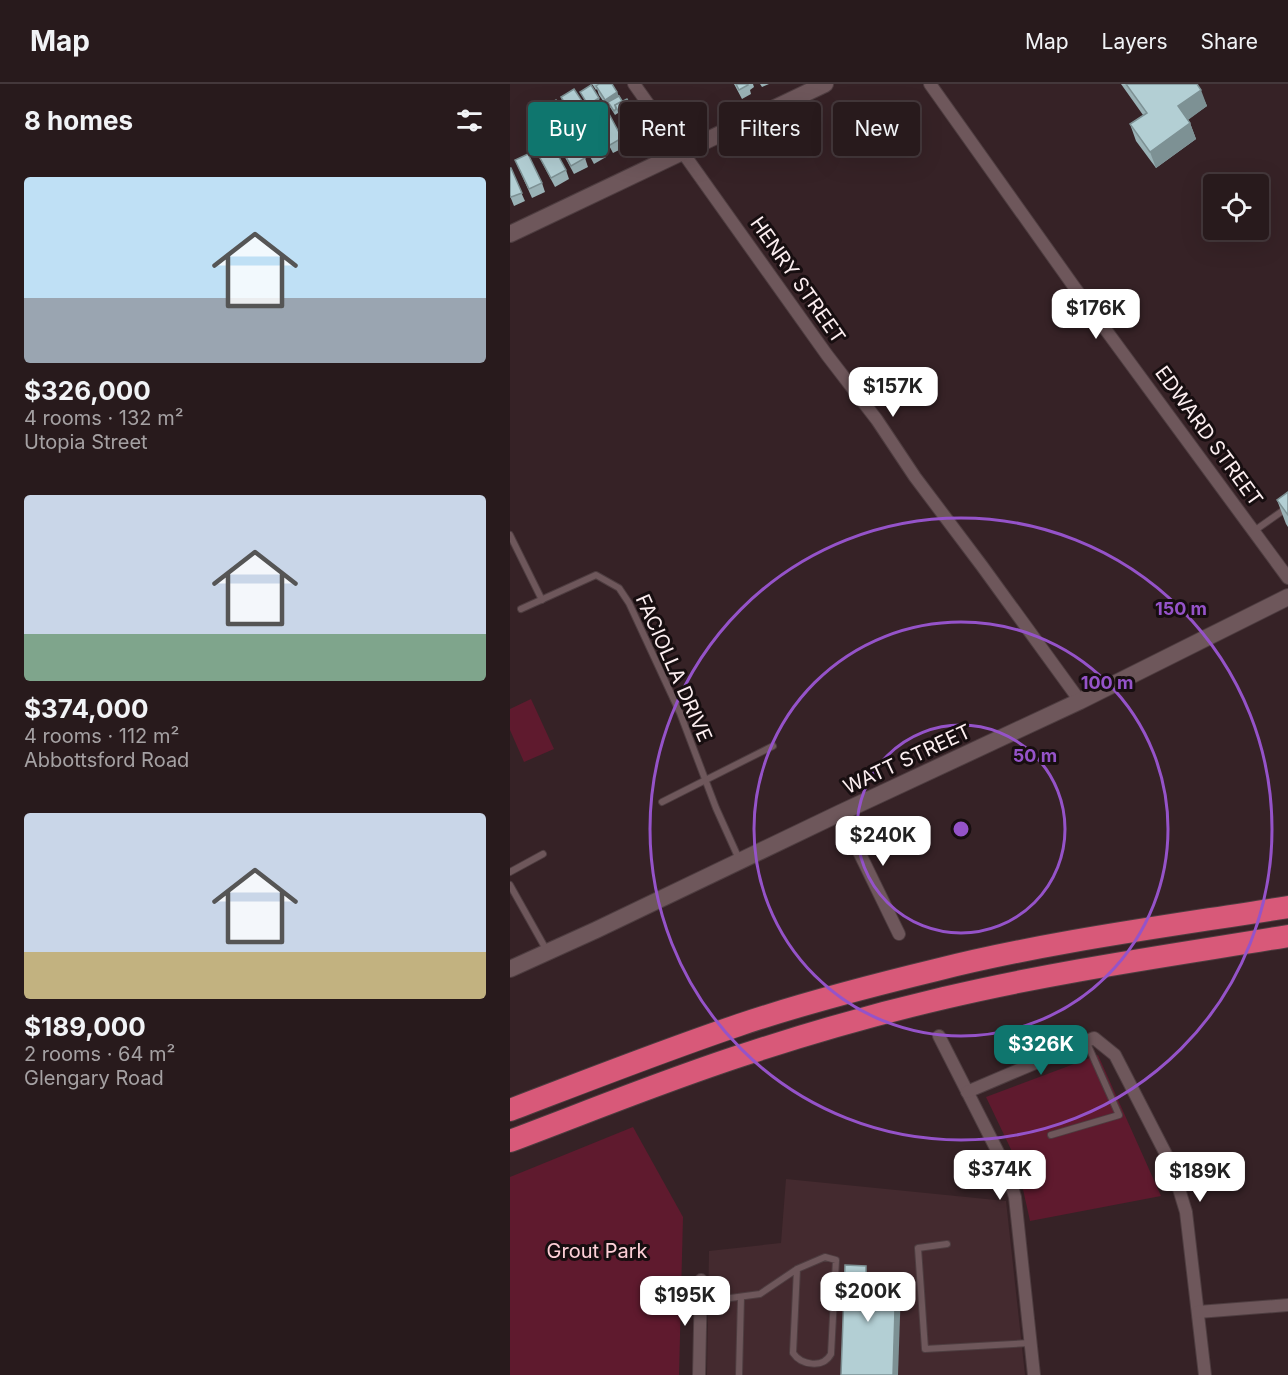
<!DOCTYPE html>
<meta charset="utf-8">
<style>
:root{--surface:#281a1c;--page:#342729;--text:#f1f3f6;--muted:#a5a1a3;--line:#44383b;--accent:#0f766e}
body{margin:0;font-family:Inter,sans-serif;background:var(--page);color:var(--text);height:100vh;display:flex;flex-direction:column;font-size:22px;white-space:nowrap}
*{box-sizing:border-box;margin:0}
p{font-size:20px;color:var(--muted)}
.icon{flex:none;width:33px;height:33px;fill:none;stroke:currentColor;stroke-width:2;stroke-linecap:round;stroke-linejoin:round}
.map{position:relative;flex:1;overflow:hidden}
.drawer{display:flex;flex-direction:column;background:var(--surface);width:510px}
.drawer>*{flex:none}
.guide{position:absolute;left:18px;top:18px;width:570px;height:54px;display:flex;gap:12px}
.controls{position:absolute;left:693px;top:90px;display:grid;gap:12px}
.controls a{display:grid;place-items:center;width:66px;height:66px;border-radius:6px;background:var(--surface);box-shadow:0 6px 24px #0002,0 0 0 2px var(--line);font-size:30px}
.price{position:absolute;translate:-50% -51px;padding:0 14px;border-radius:12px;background:#fff;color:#222;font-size:20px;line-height:39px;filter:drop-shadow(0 2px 3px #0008)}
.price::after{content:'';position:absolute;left:50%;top:36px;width:18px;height:14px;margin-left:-9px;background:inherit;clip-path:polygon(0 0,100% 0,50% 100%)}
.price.current{background:var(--accent);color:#fff}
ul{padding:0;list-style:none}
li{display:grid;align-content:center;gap:12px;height:318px;padding:0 24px}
li span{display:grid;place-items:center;height:186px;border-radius:6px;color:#555}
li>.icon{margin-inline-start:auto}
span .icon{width:108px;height:108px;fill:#fffc;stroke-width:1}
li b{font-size:26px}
h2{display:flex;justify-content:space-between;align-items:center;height:72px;padding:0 24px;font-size:26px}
.tag{padding:0 21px;border-radius:6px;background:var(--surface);box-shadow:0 6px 24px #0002,0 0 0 2px var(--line);font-size:21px;line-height:54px}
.tag.current{background:var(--accent);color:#fff}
header{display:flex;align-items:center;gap:36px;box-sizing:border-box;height:84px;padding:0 30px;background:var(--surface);border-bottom:2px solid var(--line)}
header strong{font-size:28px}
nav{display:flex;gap:33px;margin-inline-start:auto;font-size:21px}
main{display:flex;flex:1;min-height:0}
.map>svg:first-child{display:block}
</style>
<header>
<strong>Map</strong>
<nav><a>Map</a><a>Layers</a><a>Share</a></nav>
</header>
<main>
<section class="drawer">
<h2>8 homes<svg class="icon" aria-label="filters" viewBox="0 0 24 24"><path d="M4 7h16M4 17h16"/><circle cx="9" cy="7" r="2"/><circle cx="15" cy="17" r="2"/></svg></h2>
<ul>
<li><span style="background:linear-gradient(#bfe0f5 65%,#9aa5b1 0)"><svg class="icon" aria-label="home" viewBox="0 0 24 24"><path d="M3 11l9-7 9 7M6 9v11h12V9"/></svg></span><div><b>$326,000</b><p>4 rooms · 132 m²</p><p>Utopia Street</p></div></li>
<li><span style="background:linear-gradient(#c9d6e8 75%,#7fa58c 0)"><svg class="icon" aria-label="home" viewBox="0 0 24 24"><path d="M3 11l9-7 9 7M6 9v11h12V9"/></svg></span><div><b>$374,000</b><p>4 rooms · 112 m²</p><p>Abbottsford Road</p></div></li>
<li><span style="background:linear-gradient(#c9d6e8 75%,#c2b280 0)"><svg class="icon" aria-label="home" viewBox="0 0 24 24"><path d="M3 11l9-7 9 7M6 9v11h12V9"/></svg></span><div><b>$189,000</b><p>2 rooms · 64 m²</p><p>Glengary Road</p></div></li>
</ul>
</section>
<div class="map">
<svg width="778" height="1291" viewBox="0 0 778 1291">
<rect width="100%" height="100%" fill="#362226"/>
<!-- built -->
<path fill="#442a2f" d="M 276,1095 L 496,1117 L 515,1291 L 197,1291 L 199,1167 L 271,1159 Z"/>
<!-- green -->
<g fill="#5f1a2e">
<path d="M 21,615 L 44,665 L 14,678 L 0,646 L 0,625 Z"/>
<path d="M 588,971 L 651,1112 L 520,1137 L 507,1078 L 476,1013 Z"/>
<path d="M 123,1043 L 173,1133 L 169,1291 L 0,1291 L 0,1093 Z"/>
</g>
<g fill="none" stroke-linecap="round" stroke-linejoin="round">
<!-- service casing -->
<g stroke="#4e3d40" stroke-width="8">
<g id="service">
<path d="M 744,447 L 778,423"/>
<path d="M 0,451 L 32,516"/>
<path d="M 11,525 L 86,491 L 109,504 L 119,519 L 170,629 L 206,724 L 229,775"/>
<path d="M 152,718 L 263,662"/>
<path d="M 0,788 L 33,770"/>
<path d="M 0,801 L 37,867"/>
<path d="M 541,1051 L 609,1031 L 576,957"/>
<path d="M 437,1160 L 408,1164 L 415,1265 L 520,1259"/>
<path d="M 191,1218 L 250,1210 L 287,1185 L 315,1173 L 326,1176 L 321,1270 C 313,1285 291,1281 283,1269 L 287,1185"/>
<path d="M 229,1291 L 231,1213"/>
</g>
</g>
<!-- minor casing -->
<g stroke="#4e3d40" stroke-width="14">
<g id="minor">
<path d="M 124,0 L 317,271 L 367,336 L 405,393 L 472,482 L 570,617"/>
<path d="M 420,0 L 565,204 L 778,494"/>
<path d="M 330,729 L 389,850"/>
<path d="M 429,952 L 497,1086 L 505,1113 L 524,1291"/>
<path d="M 457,1008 L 584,954 L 605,971 L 662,1082 L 676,1128 L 695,1291"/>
<path d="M 688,1228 L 778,1221"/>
<path d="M 189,1291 L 191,1196"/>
</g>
</g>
<!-- tertiary casing -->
<g stroke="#4e3d40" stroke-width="18">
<g id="tertiary">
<path d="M 0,150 L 315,0"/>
<path d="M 0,885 L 86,846 L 330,729 L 570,617 L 778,513"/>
</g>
</g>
<!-- motorway casing -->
<g stroke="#4e3d40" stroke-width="24">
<g id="motorway">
<path d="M 0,1026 C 76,997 152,967 229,941 C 294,919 360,902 426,886 C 541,857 660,842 778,823"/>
<path d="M 0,1057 C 80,1027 160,994 242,968 C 306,947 370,929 434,914 C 548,887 663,871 778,852"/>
</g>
</g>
<!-- service -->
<use href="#service" stroke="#6e575b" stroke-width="6"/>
<!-- minor -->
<use href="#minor" stroke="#6e575b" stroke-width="12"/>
<!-- tertiary -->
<use href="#tertiary" stroke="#6e575b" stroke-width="16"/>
<!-- motorway -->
<use href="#motorway" stroke="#d85979" stroke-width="22"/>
</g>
<!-- wall -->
<g fill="#9ab2b6">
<path d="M 82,0 L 102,0 L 109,12 L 135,47 L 138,55 L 125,62 L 108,29 L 105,31 L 100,23 L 98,24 L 89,11 L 87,5 L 86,6 Z"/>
<path d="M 224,0 L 243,0 L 244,3 L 240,6 L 241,10 L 232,15 Z"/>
<path d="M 250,0 L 259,0 L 252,3 Z"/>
<path d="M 611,0 L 687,0 L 697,22 L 677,36 L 680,39 L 686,55 L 646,84 L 626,57 L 620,40 L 633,31 Z"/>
<path d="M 51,13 L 72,17 L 75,26 L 63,34 L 54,22 Z"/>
<path d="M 33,24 L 58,37 L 44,46 L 36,33 Z"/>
<path d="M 86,35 L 112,54 L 115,63 L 103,69 L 89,43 Z"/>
<path d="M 67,45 L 93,65 L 96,73 L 84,80 L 70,54 Z"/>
<path d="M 47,56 L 75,74 L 78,83 L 64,90 L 50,64 Z"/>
<path d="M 23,61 L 56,86 L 59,95 L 45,103 L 27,69 Z"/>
<path d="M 5,76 L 32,99 L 35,108 L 22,114 Z"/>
<path d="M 0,84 L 15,117 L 4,122 L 0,112 Z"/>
<path d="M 778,408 L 778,443 L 776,440 L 767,416 Z"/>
</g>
<!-- shaded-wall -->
<g fill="#7d9194">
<path d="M 691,6 L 697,22 L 674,39 L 668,22 Z"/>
<path d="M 107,8 L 110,16 L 98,18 L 100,23 L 98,24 L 95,16 Z"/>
<path d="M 89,14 L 90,18 L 80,25 L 78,21 Z"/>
<path d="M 72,17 L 75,26 L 63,34 L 59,26 Z"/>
<path d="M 55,29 L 58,37 L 44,46 L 41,38 Z"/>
<path d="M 680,39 L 686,55 L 646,84 L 640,68 Z"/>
<path d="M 386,1192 L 391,1204 L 388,1291 L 383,1291 Z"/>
</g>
<!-- building -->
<g fill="#b3cfd4" stroke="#7d9194" stroke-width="1.5">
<path d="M 89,0 L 102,0 L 107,8 L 95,16 L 86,2 Z"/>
<path d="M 226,0 L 238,0 L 238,1 L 229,6 Z"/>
<path d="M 616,0 L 687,0 L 691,6 L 668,22 L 680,39 L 640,68 L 620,40 L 637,29 Z"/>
<path d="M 81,1 L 89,14 L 78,21 L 70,8 Z"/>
<path d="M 64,5 L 72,17 L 59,26 L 51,13 Z"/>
<path d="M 109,12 L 112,17 L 105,21 L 106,25 L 104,27 L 98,18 Z"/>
<path d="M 117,15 L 135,47 L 122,54 L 105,21 Z"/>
<path d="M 46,16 L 55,29 L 41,38 L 33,24 Z"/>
<path d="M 98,28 L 112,54 L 100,61 L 86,35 Z"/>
<path d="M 79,38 L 93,65 L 81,71 L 67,45 Z"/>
<path d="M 60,49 L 75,74 L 61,82 L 47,56 Z"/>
<path d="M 38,53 L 56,86 L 41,94 L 23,61 Z"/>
<path d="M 18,70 L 32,99 L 19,105 L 5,76 Z"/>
<path d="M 0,84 L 1,84 L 12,109 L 1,113 L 0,111 Z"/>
<path d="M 778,408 L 778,431 L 767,416 Z"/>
<path d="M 335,1181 L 356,1182 L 356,1191 L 386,1192 L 383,1291 L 331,1291 Z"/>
</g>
<!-- distance rings -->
<g fill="none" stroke="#9553c9" stroke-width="3">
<circle cx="451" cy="745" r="104"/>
<circle cx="451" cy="745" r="207"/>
<circle cx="451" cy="745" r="311"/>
</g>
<g text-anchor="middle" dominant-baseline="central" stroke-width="6" stroke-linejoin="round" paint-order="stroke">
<!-- street labels -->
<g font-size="20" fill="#fceef0" stroke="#170e10">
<text transform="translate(288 196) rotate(55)">HENRY STREET</text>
<text transform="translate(699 352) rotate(54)">EDWARD STREET</text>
<text transform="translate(164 584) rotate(66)">FACIOLLA DRIVE</text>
<text transform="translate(397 675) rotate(-25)">WATT STREET</text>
</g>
<!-- park labels -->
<g font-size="20" fill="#fed0d8" stroke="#170e10">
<text x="87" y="1167">Grout Park</text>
</g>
</g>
<circle cx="451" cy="745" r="9" fill="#9553c9" stroke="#170e10" stroke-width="3"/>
<g font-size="18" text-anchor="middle" font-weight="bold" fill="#9553c9" stroke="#170e10" stroke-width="6" stroke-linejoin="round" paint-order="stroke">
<text x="671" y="531">150 m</text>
<text x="597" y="605">100 m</text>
<text x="525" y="678">50 m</text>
</g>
</svg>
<div class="controls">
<a><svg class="icon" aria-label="locate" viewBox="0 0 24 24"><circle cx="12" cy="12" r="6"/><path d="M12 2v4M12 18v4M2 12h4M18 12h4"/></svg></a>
</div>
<b class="price" style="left:586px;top:256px">$176K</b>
<b class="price" style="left:383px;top:334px">$157K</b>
<b class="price" style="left:373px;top:783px">$240K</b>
<b class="price current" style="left:531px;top:992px">$326K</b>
<b class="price" style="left:490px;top:1117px">$374K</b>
<b class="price" style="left:690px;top:1119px">$189K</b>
<b class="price" style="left:358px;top:1239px">$200K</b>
<b class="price" style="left:175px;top:1243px">$195K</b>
<div class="guide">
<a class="tag current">Buy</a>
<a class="tag">Rent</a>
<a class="tag">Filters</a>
<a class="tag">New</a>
</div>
</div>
</main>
